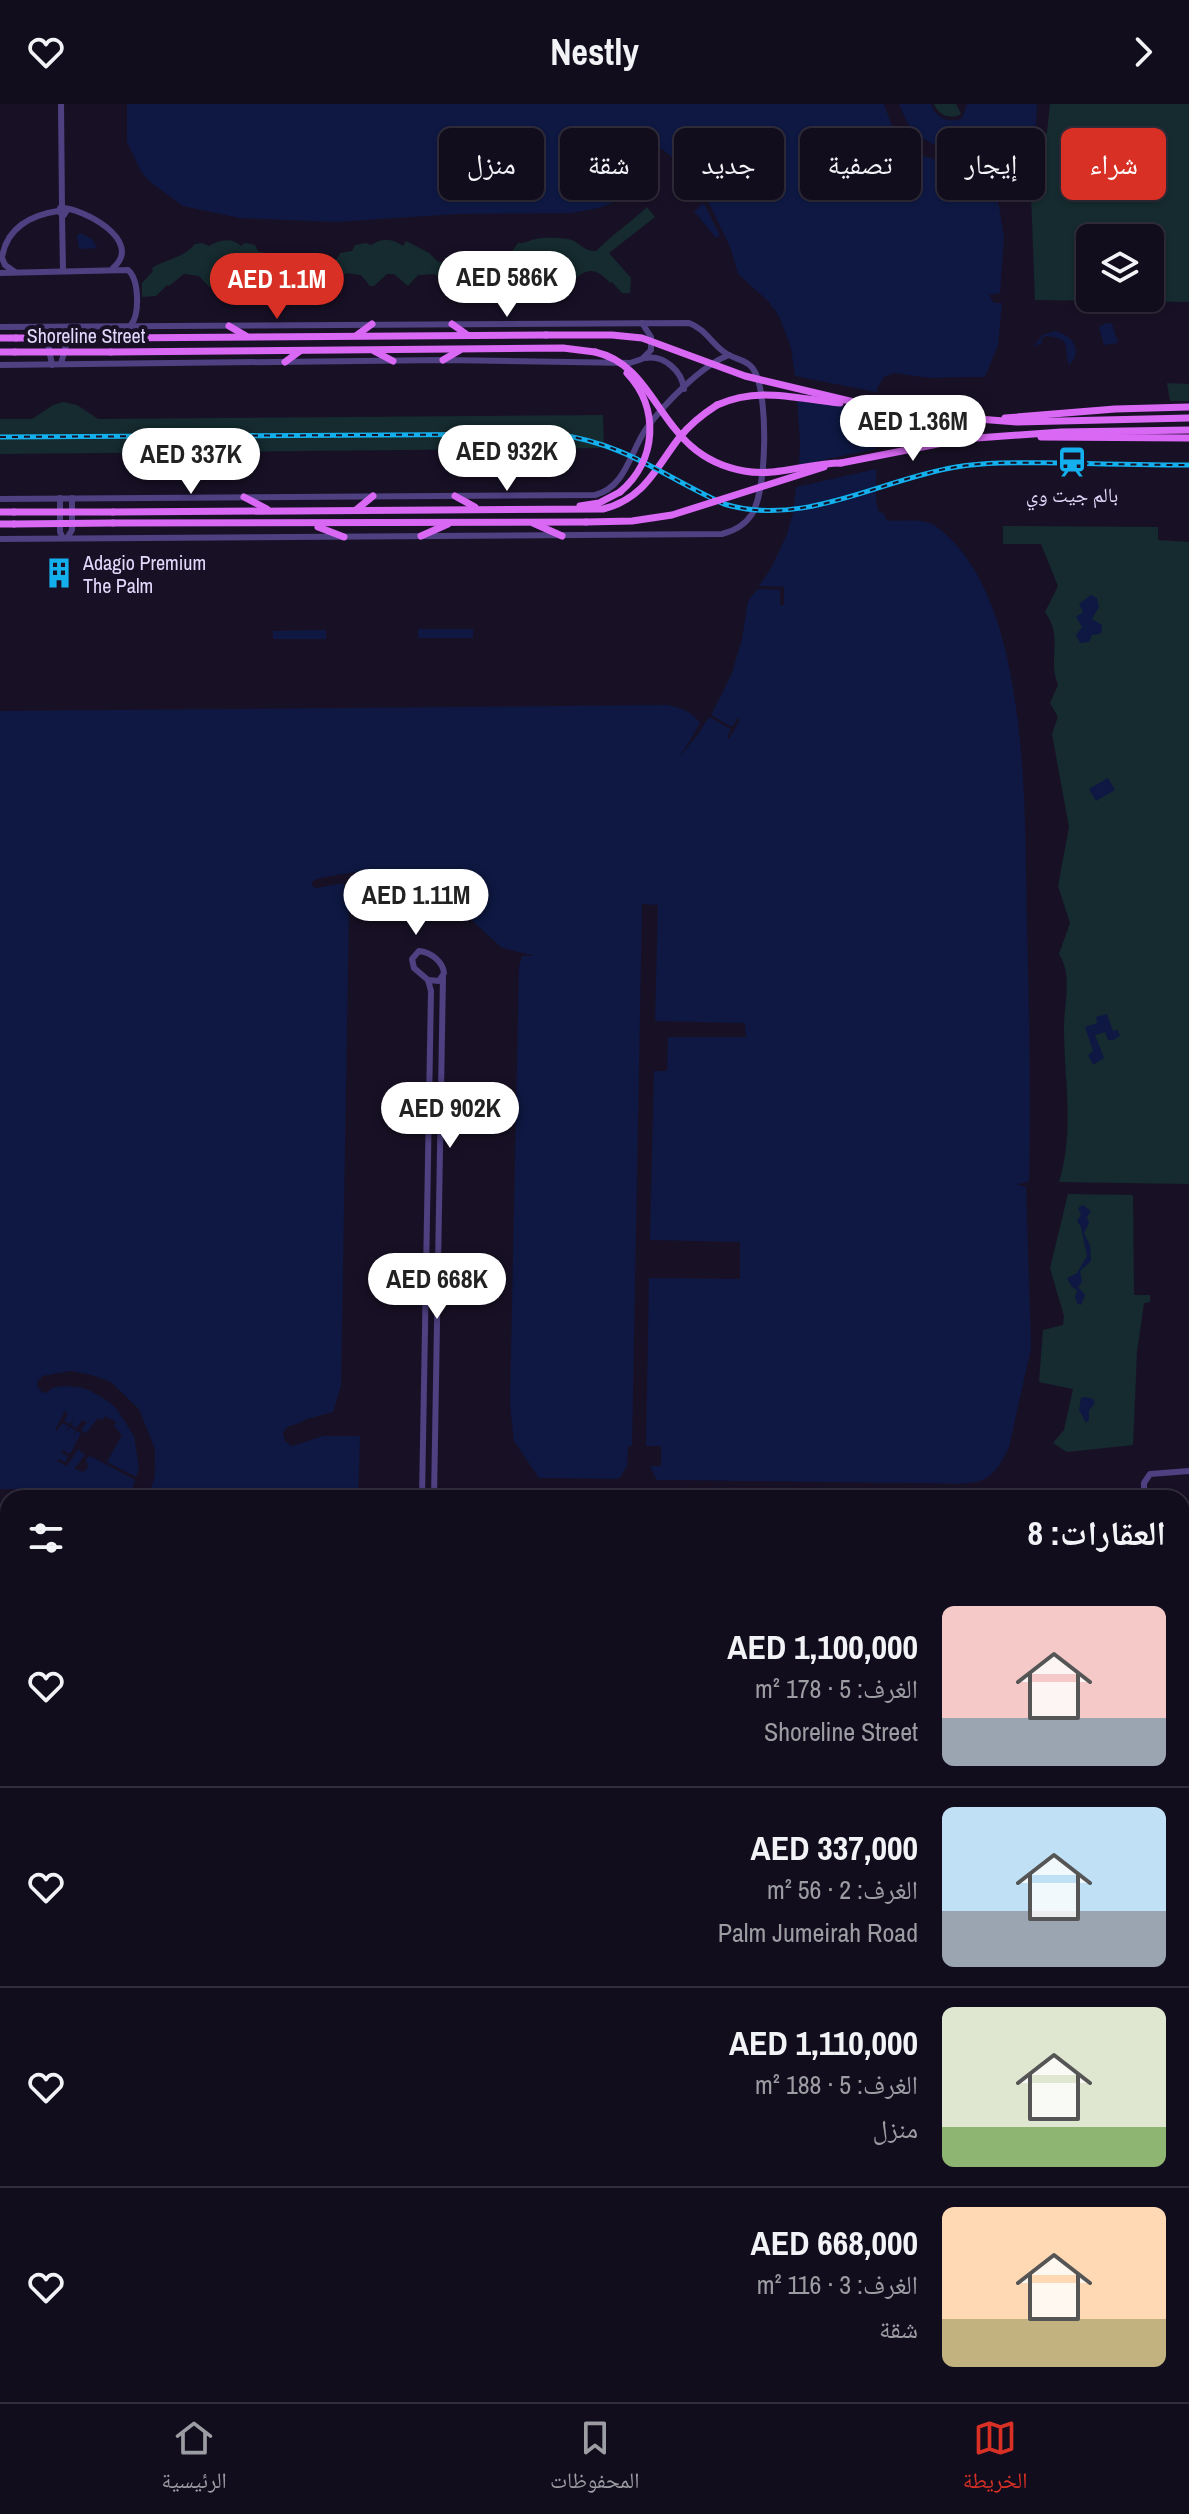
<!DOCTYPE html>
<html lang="ar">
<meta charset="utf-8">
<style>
:root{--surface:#120d1c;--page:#1f1b29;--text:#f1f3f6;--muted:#9c9ca3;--line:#312d3b;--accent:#d93025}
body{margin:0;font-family:"Archivo Narrow","Noto Naskh Arabic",sans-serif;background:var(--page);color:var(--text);direction:rtl;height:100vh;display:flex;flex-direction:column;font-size:30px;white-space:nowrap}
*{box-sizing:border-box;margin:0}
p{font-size:26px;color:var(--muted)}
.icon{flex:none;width:44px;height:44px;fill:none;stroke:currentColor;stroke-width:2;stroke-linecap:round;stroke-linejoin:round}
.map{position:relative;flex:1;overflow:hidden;direction:ltr}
.details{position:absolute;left:0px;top:1386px;width:1190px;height:912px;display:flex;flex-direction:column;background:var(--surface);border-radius:24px 24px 0 0;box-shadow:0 2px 6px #0004,0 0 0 2px var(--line);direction:rtl}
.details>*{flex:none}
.banner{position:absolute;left:24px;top:24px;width:1142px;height:72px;direction:rtl;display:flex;gap:16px}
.tools{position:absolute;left:1076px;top:120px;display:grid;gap:16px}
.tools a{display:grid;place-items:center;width:88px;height:88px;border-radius:12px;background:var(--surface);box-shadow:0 2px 6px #0004,0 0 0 2px var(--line);font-size:40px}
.price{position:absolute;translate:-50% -68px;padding:0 18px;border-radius:28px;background:#fff;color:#222;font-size:26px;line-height:52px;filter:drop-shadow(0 2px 4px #0008)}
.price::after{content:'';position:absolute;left:50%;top:48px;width:24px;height:18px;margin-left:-12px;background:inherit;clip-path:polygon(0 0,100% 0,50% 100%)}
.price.selected{background:var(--accent);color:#fff}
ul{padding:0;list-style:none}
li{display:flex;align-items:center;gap:24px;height:200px;padding:0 24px}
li+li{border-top:2px solid var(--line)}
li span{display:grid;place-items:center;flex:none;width:224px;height:160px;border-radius:12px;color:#555}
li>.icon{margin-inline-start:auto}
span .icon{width:96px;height:96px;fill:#fffc;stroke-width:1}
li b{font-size:34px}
h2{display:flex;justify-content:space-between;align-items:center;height:96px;padding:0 24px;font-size:34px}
.pill{padding:0 28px;border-radius:12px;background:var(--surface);box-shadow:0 2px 6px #0004,0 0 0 2px var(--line);font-size:28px;line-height:72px}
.pill.selected{background:var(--accent);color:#fff}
header{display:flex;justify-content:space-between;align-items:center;height:104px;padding:0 24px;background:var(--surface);font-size:36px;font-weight:700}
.dock{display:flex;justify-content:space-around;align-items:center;height:112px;border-top:2px solid var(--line);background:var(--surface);font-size:22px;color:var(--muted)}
.dock a{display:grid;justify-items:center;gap:4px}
.dock .selected{color:var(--accent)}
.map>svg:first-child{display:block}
</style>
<header><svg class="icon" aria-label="forward" viewBox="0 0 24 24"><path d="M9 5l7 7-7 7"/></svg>Nestly<svg class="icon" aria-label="heart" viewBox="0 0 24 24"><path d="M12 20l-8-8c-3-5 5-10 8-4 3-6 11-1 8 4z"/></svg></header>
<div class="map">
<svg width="1189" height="2298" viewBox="0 0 1189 2298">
<rect width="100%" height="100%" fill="#181126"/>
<!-- green -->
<g fill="#152b2f" fill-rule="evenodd">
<path d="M 934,0 L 956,0 L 961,10 C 951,16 938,11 934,0 Z"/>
<path d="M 1050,0 L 1189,0 L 1189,198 L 1035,196 L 1030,63 L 1047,28 ZM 1090,134 L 1150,134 L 1150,194 L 1090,194 Z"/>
<path d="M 647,103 L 655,113 L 609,149 L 631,174 L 630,189 L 622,189 L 612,178 L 610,179 C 596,163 586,163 571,179 L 556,168 L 548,168 L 535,182 L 522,171 L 507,169 L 492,181 L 490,179 L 479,190 L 460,191 L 451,180 L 449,182 C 435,166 435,171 418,171 L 408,182 L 394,170 L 387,170 L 374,182 L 370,182 L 361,171 L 346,169 L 331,181 L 328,180 L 318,191 L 299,193 L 289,181 L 287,183 C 273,166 262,166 247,182 L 244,182 L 233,171 L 225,171 L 212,183 L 209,183 L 199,172 L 184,170 L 169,182 L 167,181 L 156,192 L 142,193 L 142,179 L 153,167 L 152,164 C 166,155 184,154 195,140 L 202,139 L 209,142 C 219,136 231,133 241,142 L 245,139 L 255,141 L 258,147 L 269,150 L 278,161 L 299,165 L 303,161 L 308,161 L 313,165 L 337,155 L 340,149 L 352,147 L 355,141 L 366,139 L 371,141 C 383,134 391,134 403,142 L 406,137 L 429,149 L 437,157 L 459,164 L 464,160 L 474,163 L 513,146 L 518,139 C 525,140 529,136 536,135 C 546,133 558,134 568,135 C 580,137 583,148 596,147 C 613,130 630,119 647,103 Z"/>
<path d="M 1167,279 L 1189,280 L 1189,297 L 1170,297 Z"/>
<path d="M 63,298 L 77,301 L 98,315 L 603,311 L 604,344 L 0,350 L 0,315 L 32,315 L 53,301 Z"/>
<path d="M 1003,422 L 1158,423 L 1158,436 L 1189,438 L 1189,1080 L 1059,1078 C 1075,1026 1064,977 1064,923 C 1064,898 1073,872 1059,850 L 1070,819 L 1058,782 L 1069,723 L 1052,630 L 1058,613 L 1050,599 L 1058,581 C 1047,555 1064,534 1045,508 L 1058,482 L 1041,440 L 1003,440 Z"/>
<path d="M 1068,1090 L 1133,1091 L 1134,1191 L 1150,1191 L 1150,1198 L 1144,1199 L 1137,1248 L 1133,1341 L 1067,1348 L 1053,1339 L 1064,1326 L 1073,1285 L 1039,1278 L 1043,1226 L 1063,1221 L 1064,1212 L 1050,1164 Z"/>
<path d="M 1012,2290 L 1064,2290 L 1065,2298 L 1013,2298 Z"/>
</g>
<!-- water -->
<g fill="#0e1842">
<path d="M 127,0 L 884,0 L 893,24 L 909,42 L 948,60 L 992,60 L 1004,133 L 1000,189 L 989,191 L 994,199 L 1002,199 L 998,241 L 985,273 L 930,274 L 894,269 L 884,273 L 877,284 L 876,395 L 878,407 L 884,410 L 886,416 C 905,419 922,412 938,424 C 1033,496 1024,715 1027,823 C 1029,908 1031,993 1029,1078 L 1016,1080 L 1026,1083 L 1031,1244 L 1009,1343 C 996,1371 988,1379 957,1380 L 656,1376 L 650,1362 L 661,1362 L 661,1342 L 628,1342 L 627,1363 L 620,1375 L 539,1374 L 514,1337 L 510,1300 L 519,863 L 522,852 L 535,852 L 502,844 L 422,772 C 418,770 415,768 410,766 C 395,762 326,770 312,778 L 316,784 L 343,779 L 349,802 L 341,1281 L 333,1308 L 307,1315 L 285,1326 L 290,1342 L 323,1332 L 360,1332 L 358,1394 L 147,1394 C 151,1384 156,1374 155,1364 C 153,1321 126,1273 79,1270 C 60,1269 54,1268 37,1277 L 42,1288 C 89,1264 145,1315 139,1365 C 138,1375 133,1385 129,1394 L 62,1394 L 35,1385 L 0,1385 L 0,607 L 667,601 C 682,604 691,607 701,620 L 680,652 L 699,629 L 724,586 L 745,514 L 746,500 L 771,464 L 787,430 L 791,414 L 800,339 L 791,244 L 780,215 L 775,206 L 738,171 L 730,143 L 702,89 L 685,65 L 662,45 L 651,45 L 648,61 L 653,68 L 653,74 L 644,83 L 622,95 L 599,104 L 571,109 L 456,110 L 336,118 L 240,114 L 183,102 L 149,77 L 141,67 L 127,38 Z"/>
<path d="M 899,0 L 931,0 C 935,13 949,21 962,14 L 967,0 L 1037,0 L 1036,20 L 1026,45 C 980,47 914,58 899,0 Z"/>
<path d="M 704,99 L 720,131 L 716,134 L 694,107 Z"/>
<path d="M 80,129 L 92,135 L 97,144 L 79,145 L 77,132 Z"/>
<path d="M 1106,219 L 1112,220 L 1118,239 L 1104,241 L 1099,223 Z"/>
<path d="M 1055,227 C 1072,231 1084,247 1069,261 C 1063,243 1073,234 1046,232 L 1042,234 L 1041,240 L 1034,242 L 1042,231 Z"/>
<path d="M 1091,491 L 1097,494 L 1099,503 L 1092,515 L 1102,521 L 1102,526 L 1100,530 L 1092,531 L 1089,538 L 1080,539 L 1076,531 L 1082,523 L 1076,513 L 1083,508 L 1079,500 Z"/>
<rect x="418" y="525" width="55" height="9"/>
<path d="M 326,526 L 326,535 L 273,535 L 273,527 Z"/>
<path d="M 1108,674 L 1115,686 L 1096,697 L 1089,685 Z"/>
<path d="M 1107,910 L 1113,927 L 1118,926 L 1120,932 L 1113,936 L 1108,936 L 1105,928 L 1095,931 L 1104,954 L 1093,961 L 1088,951 L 1093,947 L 1085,923 L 1097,919 L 1096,913 Z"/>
<path d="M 1083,1101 L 1091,1107 L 1087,1113 L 1089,1119 L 1084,1129 L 1090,1141 L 1091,1157 L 1080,1167 L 1082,1178 L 1078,1183 L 1085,1191 L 1081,1201 L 1077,1199 L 1075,1193 L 1077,1186 L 1072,1183 L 1067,1174 L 1077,1169 L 1087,1152 L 1081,1123 L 1077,1117 L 1081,1111 L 1078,1104 Z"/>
<path d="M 1086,1293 L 1093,1295 L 1095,1299 L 1089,1306 L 1089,1316 L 1086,1319 L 1079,1306 L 1081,1294 Z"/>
<path d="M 8,1626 L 8,2155 L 0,2172 L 0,1638 Z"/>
<path d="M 149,2290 L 894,2290 L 897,2298 L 145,2298 Z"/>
</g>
<!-- pier -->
<g fill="#181126">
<path d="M 884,0 L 889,0 L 896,22 L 911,39 L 926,49 L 948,56 L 993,56 L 996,60 L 948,60 L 924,52 L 909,42 L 893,24 Z"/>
<path d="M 895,0 L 899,0 L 910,25 L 935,42 L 954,47 L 1026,45 L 1028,48 L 973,52 L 954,51 L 934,46 L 907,27 L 898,12 Z"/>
<path d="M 656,43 L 662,45 L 685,65 L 711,103 L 730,143 L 738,170 L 769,198 L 780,215 L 791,244 L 795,272 L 881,289 L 881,309 L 797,294 L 800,339 L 799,361 L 881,344 L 881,364 L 796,383 L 793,409 L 787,430 L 771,464 L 759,482 L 784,483 L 784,501 L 780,501 L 780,486 L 758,485 L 748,496 L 742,535 L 732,569 L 711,611 L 732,623 L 738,614 L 740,616 L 729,635 L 727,634 L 731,625 L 709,613 L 680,653 L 721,584 L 738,534 L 742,498 L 768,462 L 780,436 L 789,408 L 796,326 L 787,245 L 774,211 L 759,192 L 736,172 L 727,145 L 704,99 L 686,70 L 663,48 L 657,47 L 650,55 L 657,65 L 656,68 L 648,61 L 647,50 Z"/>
<path d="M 915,273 L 930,274 L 985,273 L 984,277 L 946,278 L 916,276 Z"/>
<path d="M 407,765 L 422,772 L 502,844 L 535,852 L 500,847 L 411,771 L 378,770 L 325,777 L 316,780 L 342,775 L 347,778 L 316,784 L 311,781 L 314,776 L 325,773 L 377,766 Z"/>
<path d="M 642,800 L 658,801 L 655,917 L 745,919 L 746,933 L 668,933 L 667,967 L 654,967 L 650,1136 L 740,1138 L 740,1175 L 649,1174 L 646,1342 L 632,1342 Z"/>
<path d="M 71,1267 L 92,1271 L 111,1278 L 139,1305 L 155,1345 L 155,1366 L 147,1394 L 143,1394 L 151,1365 L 151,1346 L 144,1326 L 136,1307 L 109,1282 L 91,1275 L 71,1271 L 54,1272 L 41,1279 L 46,1285 L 55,1277 L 87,1280 L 118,1299 L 138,1330 L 143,1349 L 143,1365 L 133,1394 L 129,1394 L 135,1376 L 90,1352 L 86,1355 L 88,1363 L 84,1368 L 74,1365 L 85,1351 L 78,1345 L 67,1362 L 57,1357 L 58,1355 L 66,1358 L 68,1352 L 61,1349 L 63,1346 L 70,1350 L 81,1329 L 77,1327 L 72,1333 L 76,1326 L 70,1323 L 65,1329 L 69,1322 L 62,1319 L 57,1327 L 55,1326 L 65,1307 L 68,1309 L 64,1317 L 70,1320 L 75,1314 L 71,1321 L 77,1324 L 82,1316 L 87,1318 L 81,1326 L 86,1329 L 98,1314 L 103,1316 L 105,1312 L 116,1318 L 114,1322 L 122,1331 L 107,1358 L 136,1373 L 139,1364 L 134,1332 L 114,1301 L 86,1284 L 55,1281 L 47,1289 L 42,1288 L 37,1282 L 42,1272 Z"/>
<path d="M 339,1307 L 335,1311 L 290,1326 L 287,1330 L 289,1336 L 293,1338 L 313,1330 L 335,1327 L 359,1328 L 360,1332 L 323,1332 L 293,1342 L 285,1338 L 283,1329 L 287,1323 Z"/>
<path d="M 625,1363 L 625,1375 L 617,1379 L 539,1378 L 534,1374 L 617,1375 L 622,1372 Z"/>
<path d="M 650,1364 L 657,1376 L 985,1380 L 979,1383 L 949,1384 L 656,1380 L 649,1374 Z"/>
<path d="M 308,2290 L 356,2290 L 353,2298 L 304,2298 Z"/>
</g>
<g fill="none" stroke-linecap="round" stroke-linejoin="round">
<!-- minor -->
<g stroke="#4e4081" stroke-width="6">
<path d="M 61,0 L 62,103"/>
<path d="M 67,106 L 64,111 L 59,108 L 60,104 C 82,103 145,137 113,164"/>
<path d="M 62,111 L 63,166"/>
<path d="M 15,168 L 5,161 L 2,154 C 6,124 31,111 58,107"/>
<path d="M 0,169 L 128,166 C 139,175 140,210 131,221"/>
<path d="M 0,223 L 689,219 C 706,225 713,242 727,250 C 739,257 750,256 756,270 C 768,298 767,384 752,410 C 745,421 734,427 722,430 L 0,435"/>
<path d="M 51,223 L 48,239 L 52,261"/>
<path d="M 61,223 L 66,241 L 61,260"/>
<path d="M 646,254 C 664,251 682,267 684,285"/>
<path d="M 0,261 L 443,256 L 630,259 L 642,255 L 651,246 L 651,233 L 642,219"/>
<path d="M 60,394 L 60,428 L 63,434"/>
<path d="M 0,395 L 595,391 C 626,383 630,348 646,325 C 663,301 702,261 729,251"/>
<path d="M 67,434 L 72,426 L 72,394"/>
<path d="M 419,847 C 431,848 443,858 444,869 L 439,877 L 428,876 L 414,864 L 412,855 Z"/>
<path d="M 422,1394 L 431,887 L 428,876"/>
<path d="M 434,1394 L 443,872"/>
<path d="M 1144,1394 L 1144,1379 L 1150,1370 L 1189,1367"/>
<path d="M 1182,1499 L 1189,1500"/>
<path d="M 1182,1581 L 1189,1581"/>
<path d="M 1182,1895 L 1189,1892"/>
<path d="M 1182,1982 L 1189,1983"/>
<path d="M 1182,2167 L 1189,2167"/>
<path d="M 75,2298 L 79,2290"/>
<path d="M 82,2298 L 86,2290"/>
<path d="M 1147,2298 L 1147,2290"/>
</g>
<!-- major -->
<g stroke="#d968f4" stroke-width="7">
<path d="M 452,220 L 466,230"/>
<path d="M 229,222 L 246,232"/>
<path d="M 357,231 L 372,220"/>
<path d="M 0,234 L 16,234"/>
<path d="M 111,234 L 546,231"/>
<path d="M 374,247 L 393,257"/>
<path d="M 0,248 L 15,248"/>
<path d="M 111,248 L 563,244 L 595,248"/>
<path d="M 443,256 L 460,246"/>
<path d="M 285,258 L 300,247"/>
<path d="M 858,299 L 939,312 L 1017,318 L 1189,314"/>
<path d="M 1005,314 L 1115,305 L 1189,303"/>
<path d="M 1041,333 L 1189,334"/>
<path d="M 841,359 L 963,335 L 1061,328 L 1189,326"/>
<path d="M 455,392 L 475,403"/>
<path d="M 244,393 L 267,405"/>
<path d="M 580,402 L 599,399 L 620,388"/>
<path d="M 356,406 L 373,392"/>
<path d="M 0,408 L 14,408"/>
<path d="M 113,408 L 603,405 C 644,395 656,364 679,334 C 690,320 703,310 717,301"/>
<path d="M 113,419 L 586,418"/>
<path d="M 533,419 L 562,432"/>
<path d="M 0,420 L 14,420"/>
<path d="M 318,423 L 344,433"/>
<path d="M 421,432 L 448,420"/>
<path d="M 0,1592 L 4,1599 L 0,1610"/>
<path d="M 1182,1736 L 1189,1717"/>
<path d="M 1189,1751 L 1185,1785 L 1189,1820"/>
<path d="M 1182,1835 L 1189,1853"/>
</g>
<!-- rail casing -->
<g stroke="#14b0ed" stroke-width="5">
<path id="rail" d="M 0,333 L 556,330 C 627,340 662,372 724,400 C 804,424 878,376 956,363 C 992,357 1030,359 1066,359 C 1107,360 1148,361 1189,361"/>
</g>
<!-- rail -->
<use href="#rail" stroke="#181126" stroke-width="2" stroke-dasharray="6" stroke-linecap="butt"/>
<!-- major-bridge -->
<g stroke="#d968f4" stroke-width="7">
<path d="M 546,231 L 612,231 L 642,234 L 745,272 L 858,299"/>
<path d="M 16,234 L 111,234"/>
<path d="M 15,248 L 111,248"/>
<path d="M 595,248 C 662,263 657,352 744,367 C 777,373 808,359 841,359"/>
<path d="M 717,301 C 759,282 797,295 840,299"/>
<path d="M 620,388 C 657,357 660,304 627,269"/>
<path d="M 14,408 L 113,408"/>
<path d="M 586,418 L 632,417 L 672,411 L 824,363"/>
<path d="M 14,420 L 113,419"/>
</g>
</g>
<!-- icons -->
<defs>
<g id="station-bare" transform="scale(2.4)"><path d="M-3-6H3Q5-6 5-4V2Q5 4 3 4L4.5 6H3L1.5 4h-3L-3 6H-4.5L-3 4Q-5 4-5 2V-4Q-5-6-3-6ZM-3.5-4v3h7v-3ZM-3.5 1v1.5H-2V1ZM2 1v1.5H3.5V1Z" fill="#14b0ed" stroke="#181126" stroke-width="2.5" paint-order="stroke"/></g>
<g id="building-bare" transform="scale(2.4)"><path d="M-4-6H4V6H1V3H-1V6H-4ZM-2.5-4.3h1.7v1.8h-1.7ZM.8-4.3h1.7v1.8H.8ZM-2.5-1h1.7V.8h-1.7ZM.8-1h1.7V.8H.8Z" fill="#14b0ed" stroke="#181126" stroke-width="2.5" paint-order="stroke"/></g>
</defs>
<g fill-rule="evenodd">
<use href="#station-bare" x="1072" y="358"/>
<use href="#building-bare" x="59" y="469"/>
</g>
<g text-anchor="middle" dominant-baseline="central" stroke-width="8" stroke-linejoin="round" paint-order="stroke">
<!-- street labels -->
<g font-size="20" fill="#e3d9fc" stroke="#181126">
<text x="86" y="231">Shoreline Street</text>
</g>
<!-- poi labels -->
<g font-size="20" fill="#e3d9fc" stroke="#181126">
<text x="1072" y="390">بالم جيت وي</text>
<text x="83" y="458" text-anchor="start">Adagio Premium<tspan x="83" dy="23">The Palm</tspan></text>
</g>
</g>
</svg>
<div class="tools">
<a><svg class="icon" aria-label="layers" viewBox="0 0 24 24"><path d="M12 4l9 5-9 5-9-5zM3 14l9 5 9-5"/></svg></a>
</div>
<b class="price" style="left:507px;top:215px">AED 586K</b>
<b class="price selected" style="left:277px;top:217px">AED 1.1M</b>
<b class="price" style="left:913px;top:359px">AED 1.36M</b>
<b class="price" style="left:507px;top:389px">AED 932K</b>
<b class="price" style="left:191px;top:392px">AED 337K</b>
<b class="price" style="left:416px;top:833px">AED 1.11M</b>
<b class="price" style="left:450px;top:1046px">AED 902K</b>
<b class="price" style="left:437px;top:1217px">AED 668K</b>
<div class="banner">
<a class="pill selected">شراء</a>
<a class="pill">إيجار</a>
<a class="pill">تصفية</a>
<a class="pill">جديد</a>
<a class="pill">شقة</a>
<a class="pill">منزل</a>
</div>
<section class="details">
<h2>العقارات: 8<svg class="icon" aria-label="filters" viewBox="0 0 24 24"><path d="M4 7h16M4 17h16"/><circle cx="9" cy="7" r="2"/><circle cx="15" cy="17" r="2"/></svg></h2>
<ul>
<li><span style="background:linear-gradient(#f6c9c9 70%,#9aa5b1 0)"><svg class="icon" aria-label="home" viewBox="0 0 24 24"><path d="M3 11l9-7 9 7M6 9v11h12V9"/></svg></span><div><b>AED 1,100,000</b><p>الغرف: 5 · 178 m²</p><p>Shoreline Street</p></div><svg class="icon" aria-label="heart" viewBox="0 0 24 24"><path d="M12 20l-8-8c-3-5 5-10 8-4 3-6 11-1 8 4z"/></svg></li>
<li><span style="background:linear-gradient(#bfe0f5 65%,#9aa5b1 0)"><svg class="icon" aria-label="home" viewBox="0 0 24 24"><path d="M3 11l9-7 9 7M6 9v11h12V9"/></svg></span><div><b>AED 337,000</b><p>الغرف: 2 · 56 m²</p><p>Palm Jumeirah Road</p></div><svg class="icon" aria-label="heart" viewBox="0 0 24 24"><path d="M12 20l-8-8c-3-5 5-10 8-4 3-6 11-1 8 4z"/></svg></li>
<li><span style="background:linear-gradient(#dfe7d0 75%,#8fb573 0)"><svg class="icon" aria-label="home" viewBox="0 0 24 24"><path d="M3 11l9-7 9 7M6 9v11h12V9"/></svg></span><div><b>AED 1,110,000</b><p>الغرف: 5 · 188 m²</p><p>منزل</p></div><svg class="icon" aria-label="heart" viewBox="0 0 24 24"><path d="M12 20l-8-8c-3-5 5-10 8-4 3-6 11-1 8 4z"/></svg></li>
<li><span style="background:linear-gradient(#ffd9b3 70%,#c2b280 0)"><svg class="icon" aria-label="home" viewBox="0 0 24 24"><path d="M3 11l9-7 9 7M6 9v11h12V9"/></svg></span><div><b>AED 668,000</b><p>الغرف: 3 · 116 m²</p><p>شقة</p></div><svg class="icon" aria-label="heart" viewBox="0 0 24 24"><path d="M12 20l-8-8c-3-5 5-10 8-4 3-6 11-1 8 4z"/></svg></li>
</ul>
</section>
</div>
<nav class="dock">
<a class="selected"><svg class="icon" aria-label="map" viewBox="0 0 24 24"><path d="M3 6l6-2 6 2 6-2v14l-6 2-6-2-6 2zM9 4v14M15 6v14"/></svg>الخريطة</a>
<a><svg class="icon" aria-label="saved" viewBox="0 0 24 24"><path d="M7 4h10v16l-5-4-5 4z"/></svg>المحفوظات</a>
<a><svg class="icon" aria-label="home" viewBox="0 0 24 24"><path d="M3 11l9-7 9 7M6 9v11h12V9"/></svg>الرئيسية</a>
</nav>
